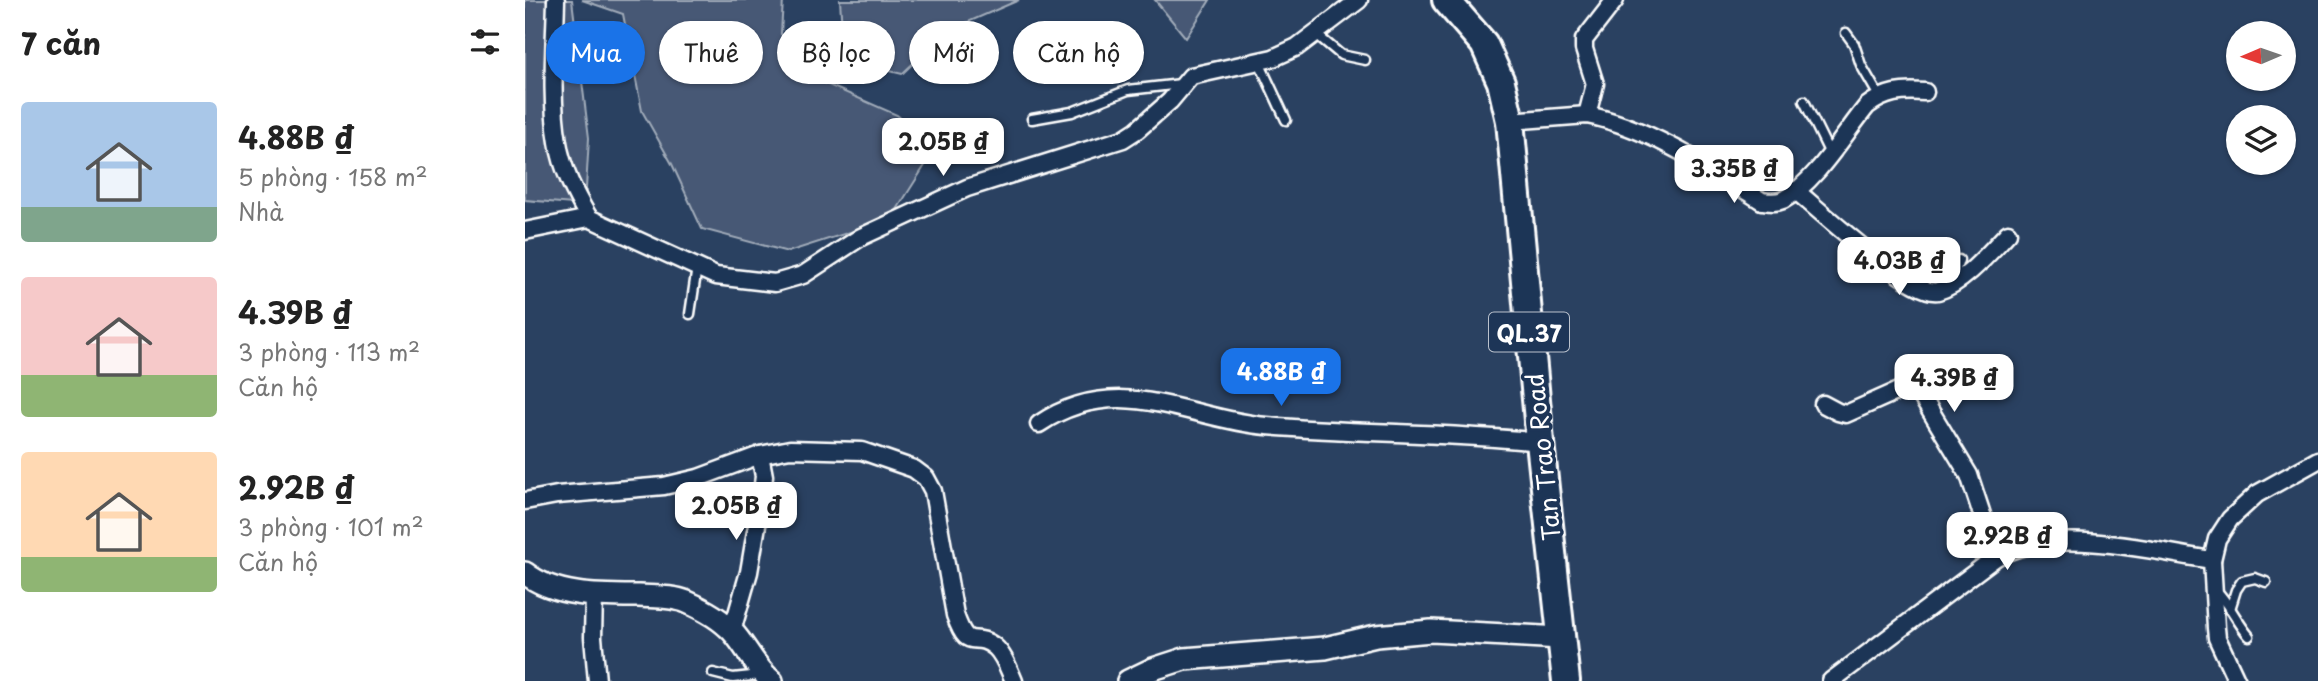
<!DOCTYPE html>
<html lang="vi">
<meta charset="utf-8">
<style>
:root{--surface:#fff;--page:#f6f6f6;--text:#222;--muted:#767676;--accent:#1a73e8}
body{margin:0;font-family:"Playpen Sans",sans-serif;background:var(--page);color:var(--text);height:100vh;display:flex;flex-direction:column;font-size:26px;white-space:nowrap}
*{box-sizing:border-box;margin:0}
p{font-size:23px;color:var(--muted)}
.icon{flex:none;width:38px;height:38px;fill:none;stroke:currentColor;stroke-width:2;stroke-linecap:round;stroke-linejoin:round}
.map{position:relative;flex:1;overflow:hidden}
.drawer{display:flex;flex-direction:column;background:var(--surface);width:525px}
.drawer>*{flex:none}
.guide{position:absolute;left:21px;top:21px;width:665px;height:63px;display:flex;gap:14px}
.needle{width:46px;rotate:268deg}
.buttons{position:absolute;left:1701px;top:21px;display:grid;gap:14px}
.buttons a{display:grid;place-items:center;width:70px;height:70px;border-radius:50%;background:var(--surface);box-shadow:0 2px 5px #0004;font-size:35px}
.price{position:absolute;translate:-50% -60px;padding:0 16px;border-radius:14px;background:#fff;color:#222;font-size:23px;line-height:46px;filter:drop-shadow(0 2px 4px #0008)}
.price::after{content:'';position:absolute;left:50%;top:42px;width:21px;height:16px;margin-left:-10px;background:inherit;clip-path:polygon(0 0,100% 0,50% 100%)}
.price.selected{background:var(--accent);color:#fff}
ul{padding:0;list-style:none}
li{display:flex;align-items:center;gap:21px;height:175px;padding:0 21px}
li span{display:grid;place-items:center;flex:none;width:196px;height:140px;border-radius:7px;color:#555}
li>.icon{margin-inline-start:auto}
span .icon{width:84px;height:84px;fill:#fffc;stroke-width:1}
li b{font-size:30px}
h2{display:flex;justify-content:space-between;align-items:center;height:84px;padding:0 21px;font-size:30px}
.chip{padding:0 24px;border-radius:32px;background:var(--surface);box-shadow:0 2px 5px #0004;font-size:24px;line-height:63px}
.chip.selected{background:var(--accent);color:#fff}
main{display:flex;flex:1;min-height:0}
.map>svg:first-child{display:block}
</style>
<main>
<section class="drawer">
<h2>7 căn<svg class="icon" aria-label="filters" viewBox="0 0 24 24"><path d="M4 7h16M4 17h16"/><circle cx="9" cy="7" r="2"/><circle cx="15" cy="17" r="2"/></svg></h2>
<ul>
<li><span style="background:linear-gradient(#a9c7e8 75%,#7fa58c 0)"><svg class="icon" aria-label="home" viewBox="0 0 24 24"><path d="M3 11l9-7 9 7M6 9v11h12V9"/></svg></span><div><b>4.88B ₫</b><p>5 phòng · 158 m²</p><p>Nhà</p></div></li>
<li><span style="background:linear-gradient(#f6c9c9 70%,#8fb573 0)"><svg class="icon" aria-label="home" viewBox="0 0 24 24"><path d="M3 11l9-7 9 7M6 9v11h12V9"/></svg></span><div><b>4.39B ₫</b><p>3 phòng · 113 m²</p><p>Căn hộ</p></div></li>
<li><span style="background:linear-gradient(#ffd9b3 75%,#8fb573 0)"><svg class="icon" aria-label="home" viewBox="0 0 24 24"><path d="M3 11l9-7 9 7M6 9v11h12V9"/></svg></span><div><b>2.92B ₫</b><p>3 phòng · 101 m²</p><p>Căn hộ</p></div></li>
</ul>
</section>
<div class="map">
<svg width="1793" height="681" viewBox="0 0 1793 681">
<rect width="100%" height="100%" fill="#2a4161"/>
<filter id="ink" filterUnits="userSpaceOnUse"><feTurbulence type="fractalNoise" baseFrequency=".0143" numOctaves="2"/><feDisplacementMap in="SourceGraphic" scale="14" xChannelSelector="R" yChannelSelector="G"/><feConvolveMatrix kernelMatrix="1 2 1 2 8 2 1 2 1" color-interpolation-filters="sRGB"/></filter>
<g filter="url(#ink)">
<!-- green -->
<g fill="#465975" stroke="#a2acba" stroke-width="2">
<path d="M 0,0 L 47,0 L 64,138 L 60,205 L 0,200 Z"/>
<path d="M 57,0 L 258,0 L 256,34 L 292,80 L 372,115 L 411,148 L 366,219 L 263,252 L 177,229 L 147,164 L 117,111 L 98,14 Z"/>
<path d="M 315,0 L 494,0 L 422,31 L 377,74 L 319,60 Z"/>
<path d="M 630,0 L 685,0 L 661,38 Z"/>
</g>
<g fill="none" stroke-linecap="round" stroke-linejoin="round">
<!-- service casing -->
<g stroke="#fff" stroke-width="13">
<g id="service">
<path d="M 1321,33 L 1329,44 L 1336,65 L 1355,98"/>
<path d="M 791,34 L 816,55 L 840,60"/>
<path d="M 734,62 L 761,120"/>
<path d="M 1279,101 L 1305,154"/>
<path d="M 507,119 L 547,112 L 603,90 L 656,84"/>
<path d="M 1427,282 L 1434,260"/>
<path d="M 165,314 L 172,267"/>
<path d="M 1691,590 C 1705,604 1711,621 1724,636"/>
<path d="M 1705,609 L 1711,590 L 1717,581 L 1730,578 L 1741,582"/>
<path d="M 188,673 L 208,678 L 236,675"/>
</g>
</g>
<!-- minor casing -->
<g stroke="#fff" stroke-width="21">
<g id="minor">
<path d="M 31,0 C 30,47 25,96 33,142 C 37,169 50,194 64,218"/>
<path d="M 1062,115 L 1070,84 L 1059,49 L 1059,40 L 1090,0"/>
<path d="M 985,121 L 1062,115 C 1126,128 1183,167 1237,201 C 1245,202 1251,203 1258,200 C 1291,182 1319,134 1342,106 C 1360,92 1377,90 1400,92"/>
<path d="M 1270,190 C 1292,208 1389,298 1413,291 C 1438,284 1465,252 1483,233"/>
<path d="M 0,231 L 64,218 L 191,276 L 250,283 L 278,275 L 336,237 L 442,188 L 598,139 L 612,130 L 645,101 L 666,76 L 748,58 L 772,47 L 834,0"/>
<path d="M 1298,404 L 1313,412 L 1321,414 L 1375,390 C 1385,387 1390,390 1397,397 L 1444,475 L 1471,557"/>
<path d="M 514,424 C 539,407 565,399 595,399 C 645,400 692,422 742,426 C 833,434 924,432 1015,442"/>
<path d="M 0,501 L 32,495 L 139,486 L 173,478 L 235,455 L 265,449 L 337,451 L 389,469 L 401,478 L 408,491 L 430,615 C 444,655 448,629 470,647 C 479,655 484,670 489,681"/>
<path d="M 69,596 L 68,637 L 72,681"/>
<path d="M 207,631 L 224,572 L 236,502 L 239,476 L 235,455"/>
<path d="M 1306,681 L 1471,557 C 1527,525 1626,551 1687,560"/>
<path d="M 1712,681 L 1692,638 L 1691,628 L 1687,560 L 1692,539 L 1705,519 L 1732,494 L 1793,460"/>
</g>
</g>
<!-- tertiary casing -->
<g stroke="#fff" stroke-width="26">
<g id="tertiary">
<path d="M 0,573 C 30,597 77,596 114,596 C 129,597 148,596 162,602 C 178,609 195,618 207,631 C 222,647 230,668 247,681"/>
<path d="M 603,681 L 628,669 L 659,659 L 800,648 L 851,636 L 906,631 L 1036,638"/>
</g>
</g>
<!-- trunk casing -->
<g stroke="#fff" stroke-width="32">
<path id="trunk" d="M 921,0 L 959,44 L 976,82 L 985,121 L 1015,442 L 1041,681"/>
</g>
<!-- service -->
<use href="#service" stroke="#1d3557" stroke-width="8"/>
<!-- minor -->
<use href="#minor" stroke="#1d3557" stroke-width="16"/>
<!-- tertiary -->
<use href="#tertiary" stroke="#1d3557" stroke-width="21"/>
<!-- trunk -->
<use href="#trunk" stroke="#1d3557" stroke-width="26"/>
</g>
</g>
<g text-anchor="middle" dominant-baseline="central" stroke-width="7" stroke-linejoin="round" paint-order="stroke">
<!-- shield labels -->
<rect fill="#1d3557" stroke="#bbc2cd" stroke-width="2" x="964" y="312.5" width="80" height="39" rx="5"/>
<g font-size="23" font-weight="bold" fill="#fff">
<text x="1004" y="332">QL.37</text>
</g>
<!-- street labels -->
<g font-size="24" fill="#fff" stroke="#1d3557">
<text transform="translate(1017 457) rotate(-96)">Tan Trao Road</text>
</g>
</g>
</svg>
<div class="buttons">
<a><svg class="needle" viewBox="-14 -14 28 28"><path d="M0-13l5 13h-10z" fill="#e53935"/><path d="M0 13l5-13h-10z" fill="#767676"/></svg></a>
<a><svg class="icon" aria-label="layers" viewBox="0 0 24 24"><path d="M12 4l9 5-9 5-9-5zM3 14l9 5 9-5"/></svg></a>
</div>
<b class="price" style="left:418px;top:178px">2.05B ₫</b>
<b class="price" style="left:1209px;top:205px">3.35B ₫</b>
<b class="price" style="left:1374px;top:297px">4.03B ₫</b>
<b class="price selected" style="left:756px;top:408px">4.88B ₫</b>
<b class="price" style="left:1429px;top:414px">4.39B ₫</b>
<b class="price" style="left:211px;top:542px">2.05B ₫</b>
<b class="price" style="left:1482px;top:572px">2.92B ₫</b>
<div class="guide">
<a class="chip selected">Mua</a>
<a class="chip">Thuê</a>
<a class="chip">Bộ lọc</a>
<a class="chip">Mới</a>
<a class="chip">Căn hộ</a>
</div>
</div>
</main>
